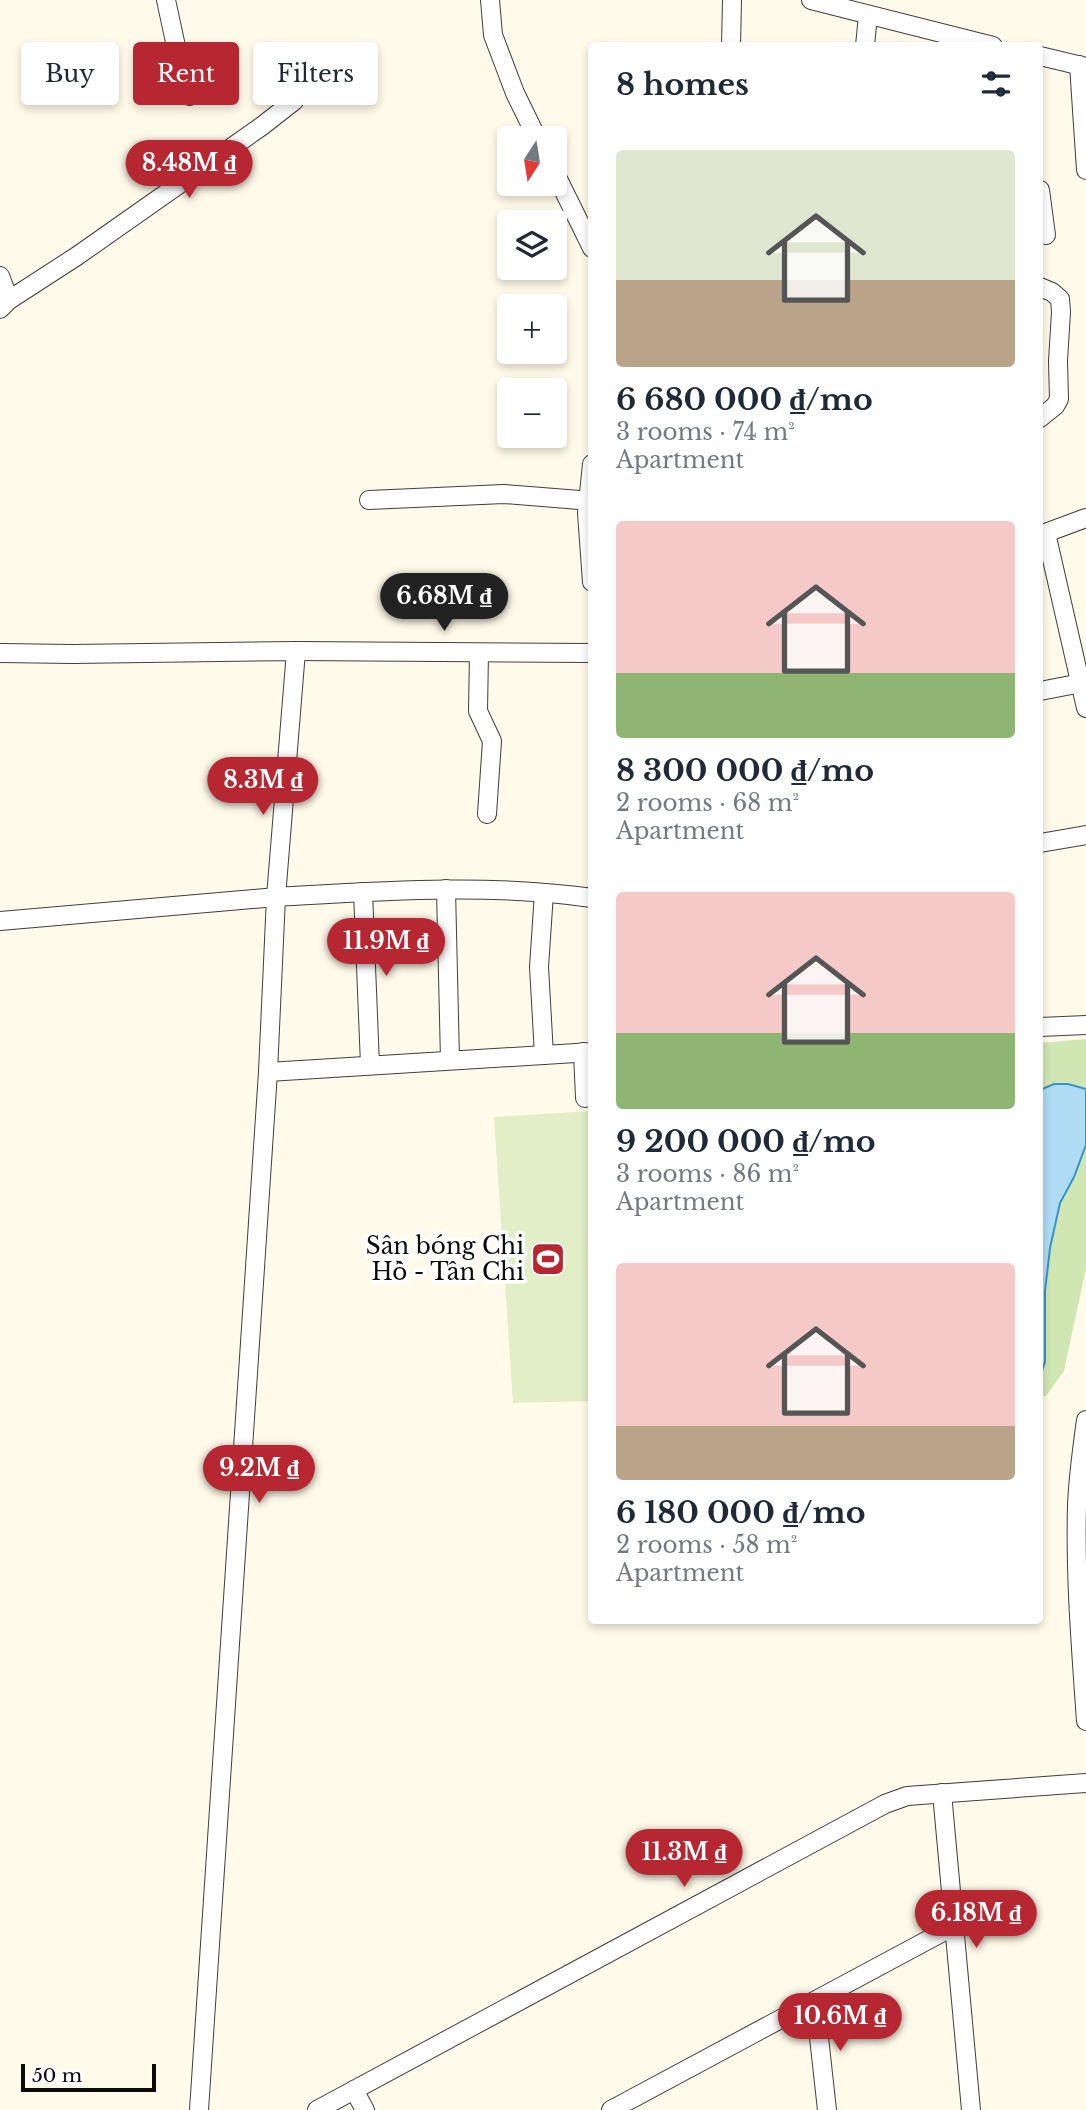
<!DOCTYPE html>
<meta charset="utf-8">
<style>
:root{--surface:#fff;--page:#f6f6f7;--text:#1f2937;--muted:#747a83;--accent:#b62732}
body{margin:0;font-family:"Libre Baskerville",serif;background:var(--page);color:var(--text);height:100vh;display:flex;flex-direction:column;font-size:26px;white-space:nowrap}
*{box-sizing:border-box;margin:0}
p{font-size:23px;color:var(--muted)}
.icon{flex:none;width:38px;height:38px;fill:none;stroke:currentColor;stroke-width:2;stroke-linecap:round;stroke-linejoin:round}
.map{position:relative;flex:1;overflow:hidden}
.sheet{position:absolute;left:588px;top:42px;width:455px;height:1582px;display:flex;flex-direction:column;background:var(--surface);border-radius:7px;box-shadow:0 4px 10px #0003}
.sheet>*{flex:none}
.top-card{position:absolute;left:21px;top:42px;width:462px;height:63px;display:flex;gap:14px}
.needle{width:46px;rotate:192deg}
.fabs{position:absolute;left:497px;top:126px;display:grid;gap:14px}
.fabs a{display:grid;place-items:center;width:70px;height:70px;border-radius:7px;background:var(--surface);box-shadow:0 4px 10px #0003;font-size:35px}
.scale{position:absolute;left:21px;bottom:18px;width:135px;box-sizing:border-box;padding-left:7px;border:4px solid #0b0b0b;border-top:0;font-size:19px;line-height:24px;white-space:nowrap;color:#0b0b0b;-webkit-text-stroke:5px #fff;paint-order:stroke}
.price{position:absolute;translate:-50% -60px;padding:0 16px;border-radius:24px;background:var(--accent);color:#fff;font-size:23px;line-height:46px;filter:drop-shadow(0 2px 4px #0008)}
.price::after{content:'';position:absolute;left:50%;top:42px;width:21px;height:16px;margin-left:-10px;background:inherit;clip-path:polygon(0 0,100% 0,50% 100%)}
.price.active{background:#222;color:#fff}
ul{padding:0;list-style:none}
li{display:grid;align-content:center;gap:14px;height:371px;padding:0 28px}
li span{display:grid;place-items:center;height:217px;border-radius:7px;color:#555}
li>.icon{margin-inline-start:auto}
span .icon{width:126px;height:126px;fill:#fffc;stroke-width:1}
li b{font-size:30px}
h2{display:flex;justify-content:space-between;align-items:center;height:84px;padding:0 28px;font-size:30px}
.pill{padding:0 24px;border-radius:7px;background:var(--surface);box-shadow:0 4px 10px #0003;font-size:24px;line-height:63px}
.pill.active{background:var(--accent);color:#fff}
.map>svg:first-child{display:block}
</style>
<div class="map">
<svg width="1086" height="2110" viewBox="0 0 1086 2110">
<rect width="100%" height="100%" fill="#fffae9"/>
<!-- green -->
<path fill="#d0e7b4" d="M 1086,1039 L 1086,1268 L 1064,1371 L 1046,1396 L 1040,1397 L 1040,1043 Z"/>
<!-- pitch -->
<path fill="#e1eec6" d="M 591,1111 L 591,1401 L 513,1403 L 494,1117 Z"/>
<!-- water -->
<path fill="#afdcf4" stroke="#3893c9" stroke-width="2" d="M 1054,1084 L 1068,1084 L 1086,1089 L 1086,1145 L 1074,1177 L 1060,1203 L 1050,1248 L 1045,1291 L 1045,1362 L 1040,1376 L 1040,1090 Z"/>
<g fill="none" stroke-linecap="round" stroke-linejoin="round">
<!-- minor casing -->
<g stroke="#3e3e3e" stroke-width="20">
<g id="minor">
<path d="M 166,0 L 177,51 L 190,96"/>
<path d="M 490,0 L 493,35 L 515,93 L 537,138"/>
<path d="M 811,0 L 993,46"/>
<path d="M 731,46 L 732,0"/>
<path d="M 865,46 L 868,15"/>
<path d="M 1040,56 L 1086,67"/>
<path d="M 1079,65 L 1086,170"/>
<path d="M 555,173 L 592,248"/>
<path d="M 1040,190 L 1046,235"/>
<path d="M 0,276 L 9,300"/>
<path d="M 1040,287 L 1052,292 L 1060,299 L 1061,312 L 1058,361 L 1059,399 L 1055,406 L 1040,418"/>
<path d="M 0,309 L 9,300 L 77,256 L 262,126 L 294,101 L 306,80 L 323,66 L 325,60"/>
<path d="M 592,464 L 587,513 L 592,582"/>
<path d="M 369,500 L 504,494 L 592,501"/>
<path d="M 1046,533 L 1086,708"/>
<path d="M 1040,535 L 1086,518"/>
<path d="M 296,651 L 592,653"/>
<path d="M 0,653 L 72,654 L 296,651 L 276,897 C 381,891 487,883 592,898"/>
<path d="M 479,653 L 478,711 L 492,741 L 487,814"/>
<path d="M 1040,691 L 1086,682"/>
<path d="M 1040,843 L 1086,835"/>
<path d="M 446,889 L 450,1060"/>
<path d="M 363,892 L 370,1065"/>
<path d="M 544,893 L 539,967 L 544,1055"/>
<path d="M 0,921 L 276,897 L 268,1072 L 199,2110"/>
<path d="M 1040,1027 L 1086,1025"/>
<path d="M 583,1052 L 585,1098"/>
<path d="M 268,1072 L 592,1052"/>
<path d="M 1086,1420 C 1082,1449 1078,1477 1077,1506 C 1075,1577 1081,1649 1086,1721"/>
<path d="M 942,1793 L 971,2110"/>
<path d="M 815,2001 L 827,2110"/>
<path d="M 354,2090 L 365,2110"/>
<path d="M 317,2110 L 885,1804 L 907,1796 L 1086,1783"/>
<path d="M 611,2110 L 954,1926"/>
</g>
</g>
<!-- minor -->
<use href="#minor" stroke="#fff" stroke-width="18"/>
</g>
<!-- icons -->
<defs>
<g id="stadium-square" transform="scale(1.75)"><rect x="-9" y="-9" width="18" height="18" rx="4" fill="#b62732" stroke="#fff"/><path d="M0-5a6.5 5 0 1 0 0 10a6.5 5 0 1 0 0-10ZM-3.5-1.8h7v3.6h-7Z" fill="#fff"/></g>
</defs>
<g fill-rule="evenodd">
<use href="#stadium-square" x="548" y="1259"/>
</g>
<g text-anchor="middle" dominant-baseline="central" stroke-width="7" stroke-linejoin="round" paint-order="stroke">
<!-- poi labels -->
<g font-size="23" fill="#0b0b0b" stroke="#fff" text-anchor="end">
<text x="524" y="1246">Sân bóng Chi<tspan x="524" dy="26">Hồ - Tân Chi</tspan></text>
</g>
</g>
</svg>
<div class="fabs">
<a><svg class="needle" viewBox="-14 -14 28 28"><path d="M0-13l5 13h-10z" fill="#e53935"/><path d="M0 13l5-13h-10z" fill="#747a83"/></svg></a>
<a><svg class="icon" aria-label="layers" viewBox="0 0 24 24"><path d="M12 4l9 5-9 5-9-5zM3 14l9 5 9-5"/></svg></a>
<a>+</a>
<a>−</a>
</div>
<div class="scale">50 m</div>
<b class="price" style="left:189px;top:200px">8.48M ₫</b>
<b class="price active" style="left:444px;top:633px">6.68M ₫</b>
<b class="price" style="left:263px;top:817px">8.3M ₫</b>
<b class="price" style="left:386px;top:978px">11.9M ₫</b>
<b class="price" style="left:259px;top:1505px">9.2M ₫</b>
<b class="price" style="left:684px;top:1889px">11.3M ₫</b>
<b class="price" style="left:976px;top:1950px">6.18M ₫</b>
<b class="price" style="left:840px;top:2053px">10.6M ₫</b>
<div class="top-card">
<a class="pill">Buy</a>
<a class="pill active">Rent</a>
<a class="pill">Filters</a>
</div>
<section class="sheet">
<h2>8 homes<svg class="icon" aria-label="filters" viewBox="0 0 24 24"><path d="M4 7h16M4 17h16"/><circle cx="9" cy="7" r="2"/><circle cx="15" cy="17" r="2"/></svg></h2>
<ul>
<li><span style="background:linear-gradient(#dfe7d0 60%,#b9a48a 0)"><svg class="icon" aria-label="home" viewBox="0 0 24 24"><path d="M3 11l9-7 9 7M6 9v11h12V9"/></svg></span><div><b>6 680 000 ₫/mo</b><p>3 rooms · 74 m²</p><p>Apartment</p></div></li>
<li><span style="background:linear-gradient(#f6c9c9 70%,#8fb573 0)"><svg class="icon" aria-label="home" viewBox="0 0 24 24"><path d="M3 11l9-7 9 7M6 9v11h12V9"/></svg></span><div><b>8 300 000 ₫/mo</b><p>2 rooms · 68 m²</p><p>Apartment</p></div></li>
<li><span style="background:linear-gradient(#f6c9c9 65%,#8fb573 0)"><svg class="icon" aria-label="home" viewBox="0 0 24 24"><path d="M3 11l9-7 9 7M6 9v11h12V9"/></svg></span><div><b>9 200 000 ₫/mo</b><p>3 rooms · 86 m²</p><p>Apartment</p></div></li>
<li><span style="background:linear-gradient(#f6c9c9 75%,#b9a48a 0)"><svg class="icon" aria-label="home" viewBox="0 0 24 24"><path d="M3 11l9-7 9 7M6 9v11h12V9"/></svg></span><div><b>6 180 000 ₫/mo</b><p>2 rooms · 58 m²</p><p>Apartment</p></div></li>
</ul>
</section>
</div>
